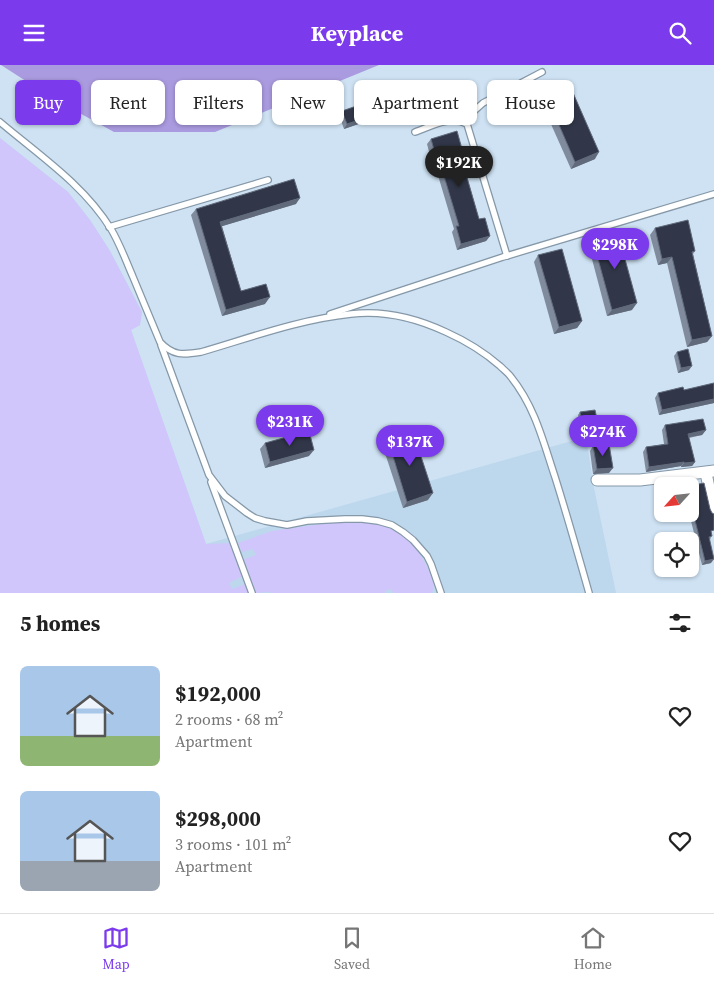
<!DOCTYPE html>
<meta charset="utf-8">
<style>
:root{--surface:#fff;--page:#f6f6f6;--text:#222;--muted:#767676;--line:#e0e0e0;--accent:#7c3aed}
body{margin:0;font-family:"Source Serif 4",serif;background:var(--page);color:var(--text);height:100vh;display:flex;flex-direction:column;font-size:19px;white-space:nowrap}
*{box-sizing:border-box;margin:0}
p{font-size:16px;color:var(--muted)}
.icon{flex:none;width:28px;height:28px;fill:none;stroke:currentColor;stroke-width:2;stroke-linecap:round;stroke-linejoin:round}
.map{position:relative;height:528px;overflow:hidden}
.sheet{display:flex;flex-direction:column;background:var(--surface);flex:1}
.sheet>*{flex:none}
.top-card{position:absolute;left:15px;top:15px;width:685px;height:45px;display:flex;gap:10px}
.needle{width:32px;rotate:243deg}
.buttons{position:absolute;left:654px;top:412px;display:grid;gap:10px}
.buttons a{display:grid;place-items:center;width:45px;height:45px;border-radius:8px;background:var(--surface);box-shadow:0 1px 4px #0004;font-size:25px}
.price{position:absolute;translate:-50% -42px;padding:0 11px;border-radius:18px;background:var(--accent);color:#fff;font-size:16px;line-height:32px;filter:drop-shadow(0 1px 2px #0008)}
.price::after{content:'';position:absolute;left:50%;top:30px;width:15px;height:11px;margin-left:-8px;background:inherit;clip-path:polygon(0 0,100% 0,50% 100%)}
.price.selected{background:#222;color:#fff}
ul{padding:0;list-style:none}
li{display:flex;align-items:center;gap:15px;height:125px;padding:0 20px}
li span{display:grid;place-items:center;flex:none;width:140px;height:100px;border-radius:8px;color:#555}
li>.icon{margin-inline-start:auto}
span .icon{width:60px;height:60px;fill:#fffc;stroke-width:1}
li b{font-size:21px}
h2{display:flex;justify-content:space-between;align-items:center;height:60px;padding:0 20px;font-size:21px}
.pill{padding:0 18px;border-radius:8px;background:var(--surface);box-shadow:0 1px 4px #0004;font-size:18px;line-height:45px}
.pill.selected{background:var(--accent);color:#fff}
header{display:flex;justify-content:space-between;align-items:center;height:65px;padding:0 20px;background:var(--accent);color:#fff;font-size:22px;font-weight:700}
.tab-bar{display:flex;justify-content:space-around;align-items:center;height:70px;border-top:1px solid var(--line);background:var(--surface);font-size:14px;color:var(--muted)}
.tab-bar a{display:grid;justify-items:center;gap:2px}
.tab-bar .selected{color:var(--accent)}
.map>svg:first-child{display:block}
</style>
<header><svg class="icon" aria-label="menu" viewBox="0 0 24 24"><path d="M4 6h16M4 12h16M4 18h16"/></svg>Keyplace<svg class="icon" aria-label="search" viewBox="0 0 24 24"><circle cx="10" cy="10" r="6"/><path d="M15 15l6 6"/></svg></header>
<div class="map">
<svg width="714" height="528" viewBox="0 0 714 528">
<rect width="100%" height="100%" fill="#cee2f3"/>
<!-- built -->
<path fill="#bdd7ed" d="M 0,73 L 68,127 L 90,155 L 110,186 L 142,247 L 140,260 L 131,265 L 206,479 L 586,372 L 594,423 L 616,528 L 0,528 Z"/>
<!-- green -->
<g fill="#d1c6fc">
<path d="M 0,73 L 68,127 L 90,155 L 110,186 L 142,247 L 140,260 L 131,265 L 206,479 L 231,478 L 243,511 L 229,518 L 232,524 L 246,519 L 249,528 L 0,528 Z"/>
<path d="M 360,457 C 367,458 376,458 383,461 C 405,468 420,485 429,506 C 432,513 435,520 432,528 L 393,528 L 391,524 L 385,526 L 385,528 L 271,528 L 270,527 L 256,528 L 244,494 L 256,490 L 253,484 L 242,487 L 238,478 L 272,466 L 329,458 Z"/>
</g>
<!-- forest -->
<path fill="#aa9adf" d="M 1,0 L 379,0 L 215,67 L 114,67 L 54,34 Z"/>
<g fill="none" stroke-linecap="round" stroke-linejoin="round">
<!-- lane casing -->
<g stroke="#8598a8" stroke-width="8">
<g id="lane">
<path d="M 0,57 C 39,90 84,120 111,164 C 120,179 126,196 133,212 C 142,234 151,255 160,277 C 173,291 183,290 201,287 C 249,273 301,254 351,249 C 384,245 416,253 446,267 C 466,276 484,287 500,301 C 504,305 508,308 511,312 C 535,342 543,376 555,412 C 567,450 578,489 589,528"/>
<path d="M 467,59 L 474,46 L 483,38 L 542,7"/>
<path d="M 415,67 C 432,61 450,50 467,59 L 507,191"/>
<path d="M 109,162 L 268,115"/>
<path d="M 330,249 L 503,192 L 714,129"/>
<path d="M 161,280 L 209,410 L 225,431 L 247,448 L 255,453 L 265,456 L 287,460 L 307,456 L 345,454 L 362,454 L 378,456 L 392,460 L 403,467 L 413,475 L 427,491 L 431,499 L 441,528"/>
<path d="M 211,417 L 252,528"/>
</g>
</g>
<!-- street casing -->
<g stroke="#8598a8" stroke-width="13">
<g id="street">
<path d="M 706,408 L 714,447"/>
<path d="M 597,415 L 640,415 L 714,406"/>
</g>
</g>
<!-- lane -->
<use href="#lane" stroke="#fff" stroke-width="5.5"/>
<!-- street -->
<use href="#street" stroke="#fff" stroke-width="11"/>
</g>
<!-- wall -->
<g fill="#808c9e">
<path d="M 368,28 L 382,33 L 402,44 L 344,64 L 339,50 L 342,46 L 367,38 L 365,32 Z"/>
<path d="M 547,32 L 595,94 L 571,104 L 542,39 Z"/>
<path d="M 431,74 L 462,84 L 460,87 L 479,154 L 490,171 L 486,176 L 457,185 L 452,167 L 454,164 L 434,97 L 432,98 L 427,79 Z"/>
<path d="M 296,139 L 222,161 L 241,226 L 265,239 L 222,251 L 191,150 L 196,144 Z"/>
<path d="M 655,163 L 695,186 L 693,189 L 712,271 L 707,277 L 687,282 L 667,198 L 658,200 L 650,170 Z"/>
<path d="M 592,172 L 632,245 L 607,251 L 588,179 Z"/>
<path d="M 538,190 L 582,256 L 577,263 L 554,269 L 534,197 Z"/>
<path d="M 677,287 L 689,305 L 678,308 L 674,291 Z"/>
<path d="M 714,318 L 714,338 L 659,350 L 655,333 L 658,328 L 684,325 Z"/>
<path d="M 580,347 L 597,354 L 595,357 L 580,359 L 578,350 Z"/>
<path d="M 665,360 L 706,365 L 702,370 L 689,373 L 695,397 L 692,401 L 681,402 L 681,401 L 646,407 L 643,387 L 646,382 L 664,379 L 662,365 Z"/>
<path d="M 388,375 L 428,435 L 403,443 L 383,382 Z"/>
<path d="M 265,378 L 309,391 L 265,403 L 260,384 Z"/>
<path d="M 593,381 L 609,408 L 593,409 L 590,386 Z"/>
<path d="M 690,421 L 712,469 L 710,475 L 711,498 L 702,500 L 690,452 L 691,450 L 690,444 Z"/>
</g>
<!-- shaded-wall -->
<g fill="#606a7b">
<path d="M 406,39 L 402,44 L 344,64 L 347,59 Z"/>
<path d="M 599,87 L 595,94 L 571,104 L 575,97 Z"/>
<path d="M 438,91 L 434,97 L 432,98 L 436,92 Z"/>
<path d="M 300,133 L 296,139 L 216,163 L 220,157 Z"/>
<path d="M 490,171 L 486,176 L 457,185 L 461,179 Z"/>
<path d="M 672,192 L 667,198 L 658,200 L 662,194 Z"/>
<path d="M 270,232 L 265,239 L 222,251 L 226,245 Z"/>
<path d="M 637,238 L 632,245 L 607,251 L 612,245 Z"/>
<path d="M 582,256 L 577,263 L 554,269 L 559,262 Z"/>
<path d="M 712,271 L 707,277 L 687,282 L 692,275 Z"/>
<path d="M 692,301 L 689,305 L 678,308 L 681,303 Z"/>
<path d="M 714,334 L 714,338 L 659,350 L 662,345 Z"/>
<path d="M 597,354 L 595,357 L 580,359 L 582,357 Z"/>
<path d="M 706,365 L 702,370 L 684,373 L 688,369 Z"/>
<path d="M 314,385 L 309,391 L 265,403 L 270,397 Z"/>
<path d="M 684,397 L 681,401 L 646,407 L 649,402 Z"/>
<path d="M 695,397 L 692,401 L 681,402 L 684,398 Z"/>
<path d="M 613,403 L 609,408 L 593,409 L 597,404 Z"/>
<path d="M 433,428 L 428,435 L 403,443 L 407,437 Z"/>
<path d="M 714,494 L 711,498 L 702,500 L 705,496 Z"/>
</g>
<!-- building -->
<g fill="#313748" stroke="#606a7b">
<path d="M 570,21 L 599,87 L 575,97 L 547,32 Z"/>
<path d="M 379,24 L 382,33 L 401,26 L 406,39 L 347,59 L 342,46 L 371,36 L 368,28 Z"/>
<path d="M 457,66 L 462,84 L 459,85 L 479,154 L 485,153 L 490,171 L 461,179 L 456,161 L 459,161 L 438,91 L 436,92 L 431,74 Z"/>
<path d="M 294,114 L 300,133 L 220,157 L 241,226 L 266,219 L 270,232 L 226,245 L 196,144 Z"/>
<path d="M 688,155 L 695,186 L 692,187 L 712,271 L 692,275 L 672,192 L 662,194 L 655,163 Z"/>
<path d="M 617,165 L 637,238 L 612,245 L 592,172 Z"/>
<path d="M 562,184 L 582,256 L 559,262 L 538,190 Z"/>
<path d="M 688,284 L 692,301 L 681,303 L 677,287 Z"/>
<path d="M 714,318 L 714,334 L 662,345 L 658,328 L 683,322 L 684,325 Z"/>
<path d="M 595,345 L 597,354 L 582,357 L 580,347 Z"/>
<path d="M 703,354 L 706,365 L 688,369 L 695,397 L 684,398 L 684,397 L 649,402 L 646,382 L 668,379 L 665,360 Z"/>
<path d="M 309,366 L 314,385 L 270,397 L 265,378 Z"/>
<path d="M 413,367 L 433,428 L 407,437 L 388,375 Z"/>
<path d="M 609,379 L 613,403 L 597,404 L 593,381 Z"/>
<path d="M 704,418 L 710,444 L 712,448 L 714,449 L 714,465 L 711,466 L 712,471 L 709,472 L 714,494 L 705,496 L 693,447 L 695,447 L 690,426 L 690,421 L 689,421 Z"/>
</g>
</svg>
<div class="buttons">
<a><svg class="needle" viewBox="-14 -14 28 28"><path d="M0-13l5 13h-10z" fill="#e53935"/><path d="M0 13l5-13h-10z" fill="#767676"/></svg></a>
<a><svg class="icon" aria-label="locate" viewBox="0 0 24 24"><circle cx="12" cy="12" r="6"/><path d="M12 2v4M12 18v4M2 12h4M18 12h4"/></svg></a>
</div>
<b class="price selected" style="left:459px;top:123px">$192K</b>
<b class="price" style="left:615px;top:205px">$298K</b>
<b class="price" style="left:290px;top:382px">$231K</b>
<b class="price" style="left:603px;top:392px">$274K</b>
<b class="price" style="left:410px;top:402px">$137K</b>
<div class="top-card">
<a class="pill selected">Buy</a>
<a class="pill">Rent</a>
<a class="pill">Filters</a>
<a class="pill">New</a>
<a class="pill">Apartment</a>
<a class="pill">House</a>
</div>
</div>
<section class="sheet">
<h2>5 homes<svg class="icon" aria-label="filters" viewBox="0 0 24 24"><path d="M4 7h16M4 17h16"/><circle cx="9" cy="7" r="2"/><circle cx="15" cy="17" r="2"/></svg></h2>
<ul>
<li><span style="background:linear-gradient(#a9c7e8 70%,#8fb573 0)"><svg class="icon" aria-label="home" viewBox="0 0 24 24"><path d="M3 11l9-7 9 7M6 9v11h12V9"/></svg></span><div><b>$192,000</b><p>2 rooms · 68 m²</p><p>Apartment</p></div><svg class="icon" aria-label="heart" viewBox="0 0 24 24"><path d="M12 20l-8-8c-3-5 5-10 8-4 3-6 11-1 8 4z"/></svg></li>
<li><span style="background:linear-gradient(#a9c7e8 70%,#9aa5b1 0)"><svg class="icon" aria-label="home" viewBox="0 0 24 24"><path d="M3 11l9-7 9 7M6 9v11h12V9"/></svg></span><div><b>$298,000</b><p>3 rooms · 101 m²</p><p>Apartment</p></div><svg class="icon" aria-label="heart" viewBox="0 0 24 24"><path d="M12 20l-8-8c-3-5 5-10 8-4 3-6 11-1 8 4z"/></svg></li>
</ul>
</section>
<nav class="tab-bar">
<a class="selected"><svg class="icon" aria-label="map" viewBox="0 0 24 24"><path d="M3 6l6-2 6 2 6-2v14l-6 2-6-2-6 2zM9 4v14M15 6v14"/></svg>Map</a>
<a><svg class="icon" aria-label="saved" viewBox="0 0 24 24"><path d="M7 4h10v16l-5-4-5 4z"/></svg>Saved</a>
<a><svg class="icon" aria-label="home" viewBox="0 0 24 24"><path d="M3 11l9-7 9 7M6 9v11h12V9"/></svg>Home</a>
</nav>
